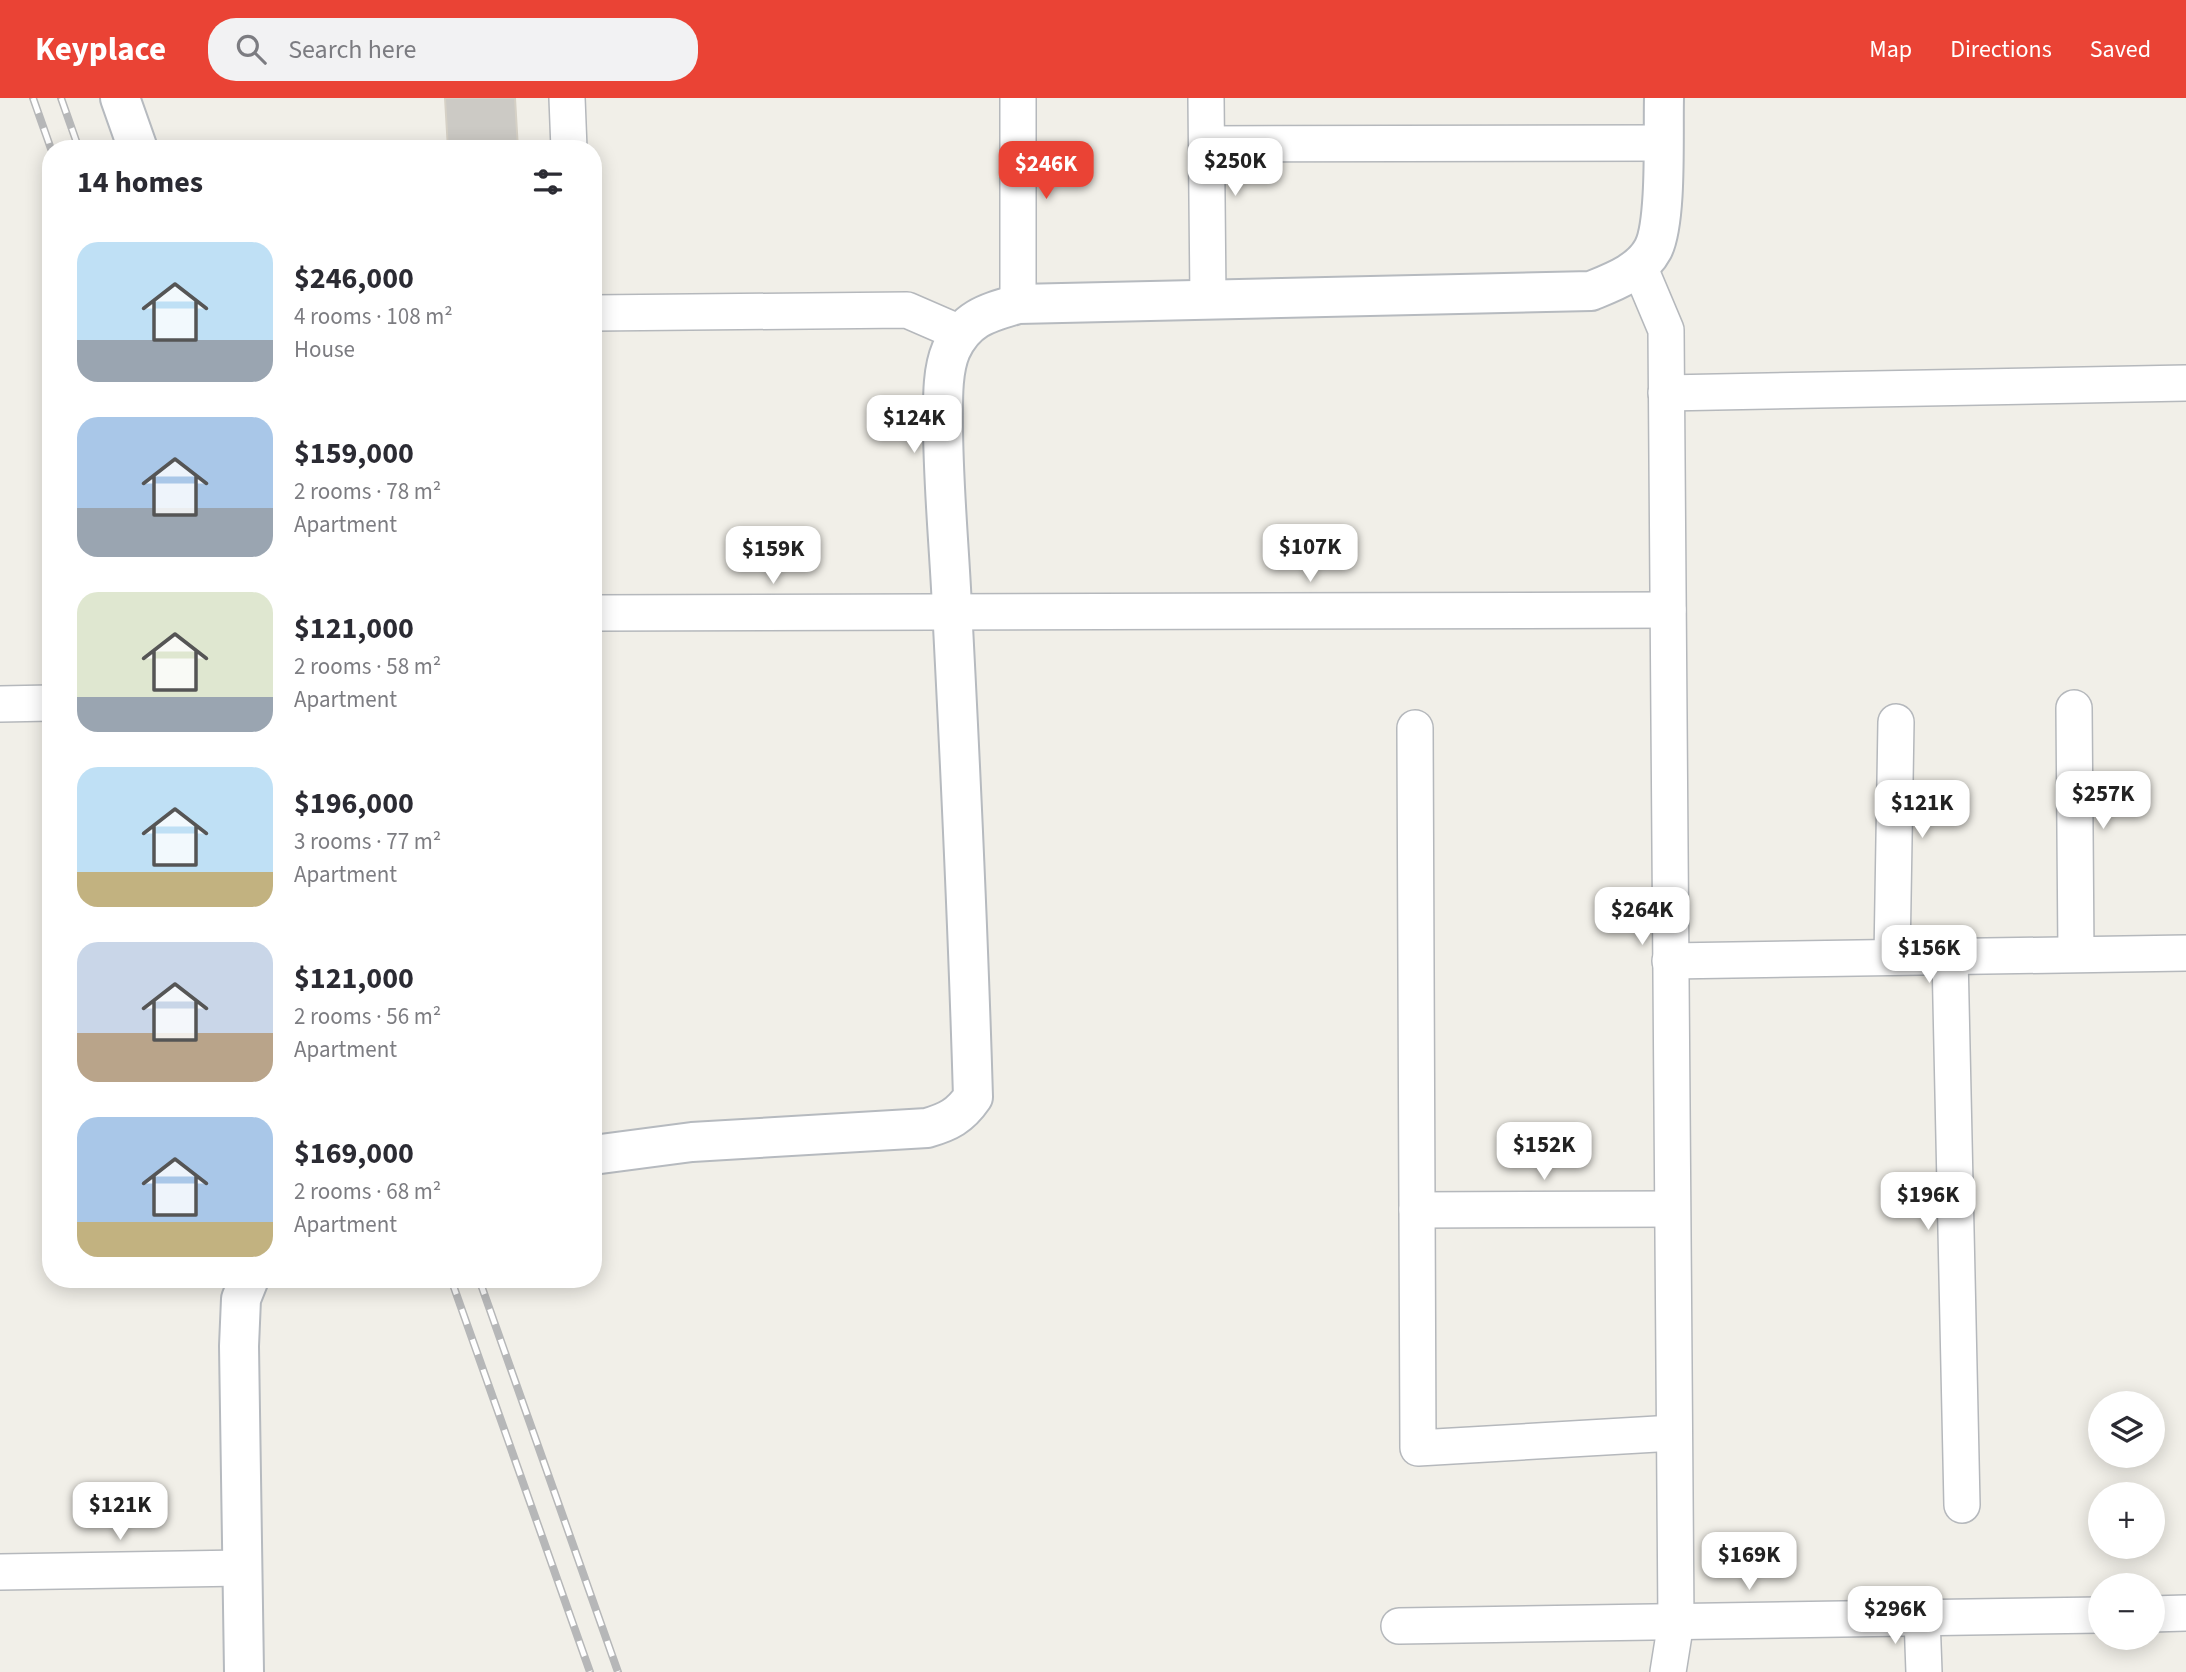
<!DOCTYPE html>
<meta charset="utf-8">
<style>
:root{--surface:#fff;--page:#f2f2f3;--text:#2b2b33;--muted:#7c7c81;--accent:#ea4335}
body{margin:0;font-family:"Source Sans 3",sans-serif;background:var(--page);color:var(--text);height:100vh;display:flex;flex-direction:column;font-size:26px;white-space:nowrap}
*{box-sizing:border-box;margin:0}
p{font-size:23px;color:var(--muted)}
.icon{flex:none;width:38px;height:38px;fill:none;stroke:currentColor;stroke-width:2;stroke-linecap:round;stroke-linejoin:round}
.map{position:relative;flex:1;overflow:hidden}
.panel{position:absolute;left:42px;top:42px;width:560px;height:1148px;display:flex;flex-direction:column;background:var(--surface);border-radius:28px;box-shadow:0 4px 18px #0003}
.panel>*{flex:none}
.controls{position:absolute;left:2088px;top:1293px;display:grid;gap:14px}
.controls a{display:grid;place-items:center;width:77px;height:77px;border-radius:50%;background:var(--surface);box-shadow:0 4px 18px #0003;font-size:35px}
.price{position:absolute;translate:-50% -60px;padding:0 16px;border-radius:14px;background:#fff;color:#222;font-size:23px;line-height:46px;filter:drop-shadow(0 2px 4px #0008)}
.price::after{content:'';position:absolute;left:50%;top:42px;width:21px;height:16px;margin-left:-10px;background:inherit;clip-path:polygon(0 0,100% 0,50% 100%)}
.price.current{background:var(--accent);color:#fff}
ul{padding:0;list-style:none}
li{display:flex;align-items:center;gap:21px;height:175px;padding:0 35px}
li span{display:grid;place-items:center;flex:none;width:196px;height:140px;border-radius:21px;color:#555}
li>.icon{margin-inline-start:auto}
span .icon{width:84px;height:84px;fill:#fffc;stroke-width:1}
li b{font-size:30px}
h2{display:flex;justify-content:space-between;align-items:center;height:84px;padding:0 35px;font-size:30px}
header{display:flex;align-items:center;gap:42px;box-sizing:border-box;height:98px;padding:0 35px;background:var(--accent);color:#fff}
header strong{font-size:33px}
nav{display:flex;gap:38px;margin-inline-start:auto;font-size:24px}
.search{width:490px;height:63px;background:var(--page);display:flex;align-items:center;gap:18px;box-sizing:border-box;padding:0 24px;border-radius:28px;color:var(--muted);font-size:26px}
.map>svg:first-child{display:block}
</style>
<header>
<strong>Keyplace</strong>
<div class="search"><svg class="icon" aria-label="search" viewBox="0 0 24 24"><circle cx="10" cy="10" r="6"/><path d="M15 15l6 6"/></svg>Search here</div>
<nav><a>Map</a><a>Directions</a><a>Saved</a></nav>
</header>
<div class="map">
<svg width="2186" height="1574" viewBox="0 0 2186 1574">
<rect width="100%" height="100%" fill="#f1efe8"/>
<!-- building -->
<path fill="#cccac5" stroke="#d6d1c6" stroke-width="2" d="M 445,0 L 515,0 L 518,51 L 448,51 Z"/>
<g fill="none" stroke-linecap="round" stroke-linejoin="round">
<!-- street casing -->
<g stroke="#b5b8bc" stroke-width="38">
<g id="street">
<path d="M 567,0 L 569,51"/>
<path d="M 1018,0 L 1018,206"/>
<path d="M 1206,0 L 1208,201"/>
<path d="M 1207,46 L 1663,45"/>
<path d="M 1639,168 L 1666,232 L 1676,1524 L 1668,1574"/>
<path d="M 593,215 L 907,212 L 960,235"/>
<path d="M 1666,295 L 2186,285"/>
<path d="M 593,515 L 1668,512"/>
<path d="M 0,606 L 51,605"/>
<path d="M 2074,610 L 2076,856"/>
<path d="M 1415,630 L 1418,1350 L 1674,1335"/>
<path d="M 1950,858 L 1962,1407"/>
<path d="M 1892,859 L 1896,624"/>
<path d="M 1670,863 L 2186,855"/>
<path d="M 1417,1112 L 1672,1111"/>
<path d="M 0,1474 L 242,1470"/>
<path d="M 2152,1516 L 2186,1515"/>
<path d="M 1922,1519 L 1924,1574"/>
<path d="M 1399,1528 L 2100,1517"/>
</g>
</g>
<!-- secondary casing -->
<g stroke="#b6babf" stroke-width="42">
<g id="secondary">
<path d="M 120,0 L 138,51"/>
<path d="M 593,1057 L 692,1044 L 927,1030 C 948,1024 960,1018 973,999 C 968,829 960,659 951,490 C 948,435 943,380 943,325 C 943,302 942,273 951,252 C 966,220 987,215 1018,206 L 1591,193 C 1613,184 1641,174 1653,151 C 1667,124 1663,34 1664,0"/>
<path d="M 244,1574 L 239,1248 L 241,1201 L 249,1181"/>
</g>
</g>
<!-- street -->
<use href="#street" stroke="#fff" stroke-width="35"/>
<!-- secondary -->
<use href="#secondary" stroke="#fff" stroke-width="38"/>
<!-- rail casing -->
<g stroke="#b6b7b8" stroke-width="8">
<g id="rail">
<path d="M 33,0 L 51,51"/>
<path d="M 61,0 L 79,51"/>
<path d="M 451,1181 L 590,1574"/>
<path d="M 479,1181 L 618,1574"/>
</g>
</g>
<!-- rail -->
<use href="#rail" stroke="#fff" stroke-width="5" stroke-dasharray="16" stroke-linecap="butt"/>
</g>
</svg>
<div class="controls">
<a><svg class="icon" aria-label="layers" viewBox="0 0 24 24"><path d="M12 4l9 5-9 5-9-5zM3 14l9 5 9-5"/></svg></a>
<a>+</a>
<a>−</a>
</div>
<b class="price" style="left:1235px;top:100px">$250K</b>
<b class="price current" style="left:1046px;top:103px">$246K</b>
<b class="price" style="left:914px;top:357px">$124K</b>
<b class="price" style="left:1310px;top:486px">$107K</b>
<b class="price" style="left:773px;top:488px">$159K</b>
<b class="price" style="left:2103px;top:733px">$257K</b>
<b class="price" style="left:1922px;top:742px">$121K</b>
<b class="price" style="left:1642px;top:849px">$264K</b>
<b class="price" style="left:1929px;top:887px">$156K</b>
<b class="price" style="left:1544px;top:1084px">$152K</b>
<b class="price" style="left:1928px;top:1134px">$196K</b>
<b class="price" style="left:120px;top:1444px">$121K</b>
<b class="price" style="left:1749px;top:1494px">$169K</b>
<b class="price" style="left:1895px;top:1548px">$296K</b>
<section class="panel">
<h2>14 homes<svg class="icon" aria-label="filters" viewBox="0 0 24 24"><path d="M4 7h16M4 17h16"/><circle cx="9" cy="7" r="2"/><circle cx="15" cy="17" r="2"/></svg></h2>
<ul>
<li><span style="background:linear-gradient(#bfe0f5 70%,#9aa5b1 0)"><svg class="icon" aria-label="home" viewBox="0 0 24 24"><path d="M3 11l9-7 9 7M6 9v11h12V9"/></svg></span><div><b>$246,000</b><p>4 rooms · 108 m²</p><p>House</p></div></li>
<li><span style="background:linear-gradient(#a9c7e8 65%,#9aa5b1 0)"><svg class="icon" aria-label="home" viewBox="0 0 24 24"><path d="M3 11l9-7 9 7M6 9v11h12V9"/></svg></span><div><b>$159,000</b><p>2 rooms · 78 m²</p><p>Apartment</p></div></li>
<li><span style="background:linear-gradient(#dfe7d0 75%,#9aa5b1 0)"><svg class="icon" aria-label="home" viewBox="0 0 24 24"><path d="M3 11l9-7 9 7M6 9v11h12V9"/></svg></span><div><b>$121,000</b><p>2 rooms · 58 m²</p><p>Apartment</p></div></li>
<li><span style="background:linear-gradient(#bfe0f5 75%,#c2b280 0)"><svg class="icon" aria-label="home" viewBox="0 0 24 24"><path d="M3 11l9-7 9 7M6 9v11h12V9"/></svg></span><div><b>$196,000</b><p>3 rooms · 77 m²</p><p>Apartment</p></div></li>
<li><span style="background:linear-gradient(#c9d6e8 65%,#b9a48a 0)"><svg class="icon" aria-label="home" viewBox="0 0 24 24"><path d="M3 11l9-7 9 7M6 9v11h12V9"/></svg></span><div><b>$121,000</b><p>2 rooms · 56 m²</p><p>Apartment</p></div></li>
<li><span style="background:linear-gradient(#a9c7e8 75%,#c2b280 0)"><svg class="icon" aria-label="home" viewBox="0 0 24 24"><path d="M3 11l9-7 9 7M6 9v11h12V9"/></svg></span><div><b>$169,000</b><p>2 rooms · 68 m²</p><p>Apartment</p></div></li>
</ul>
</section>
</div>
